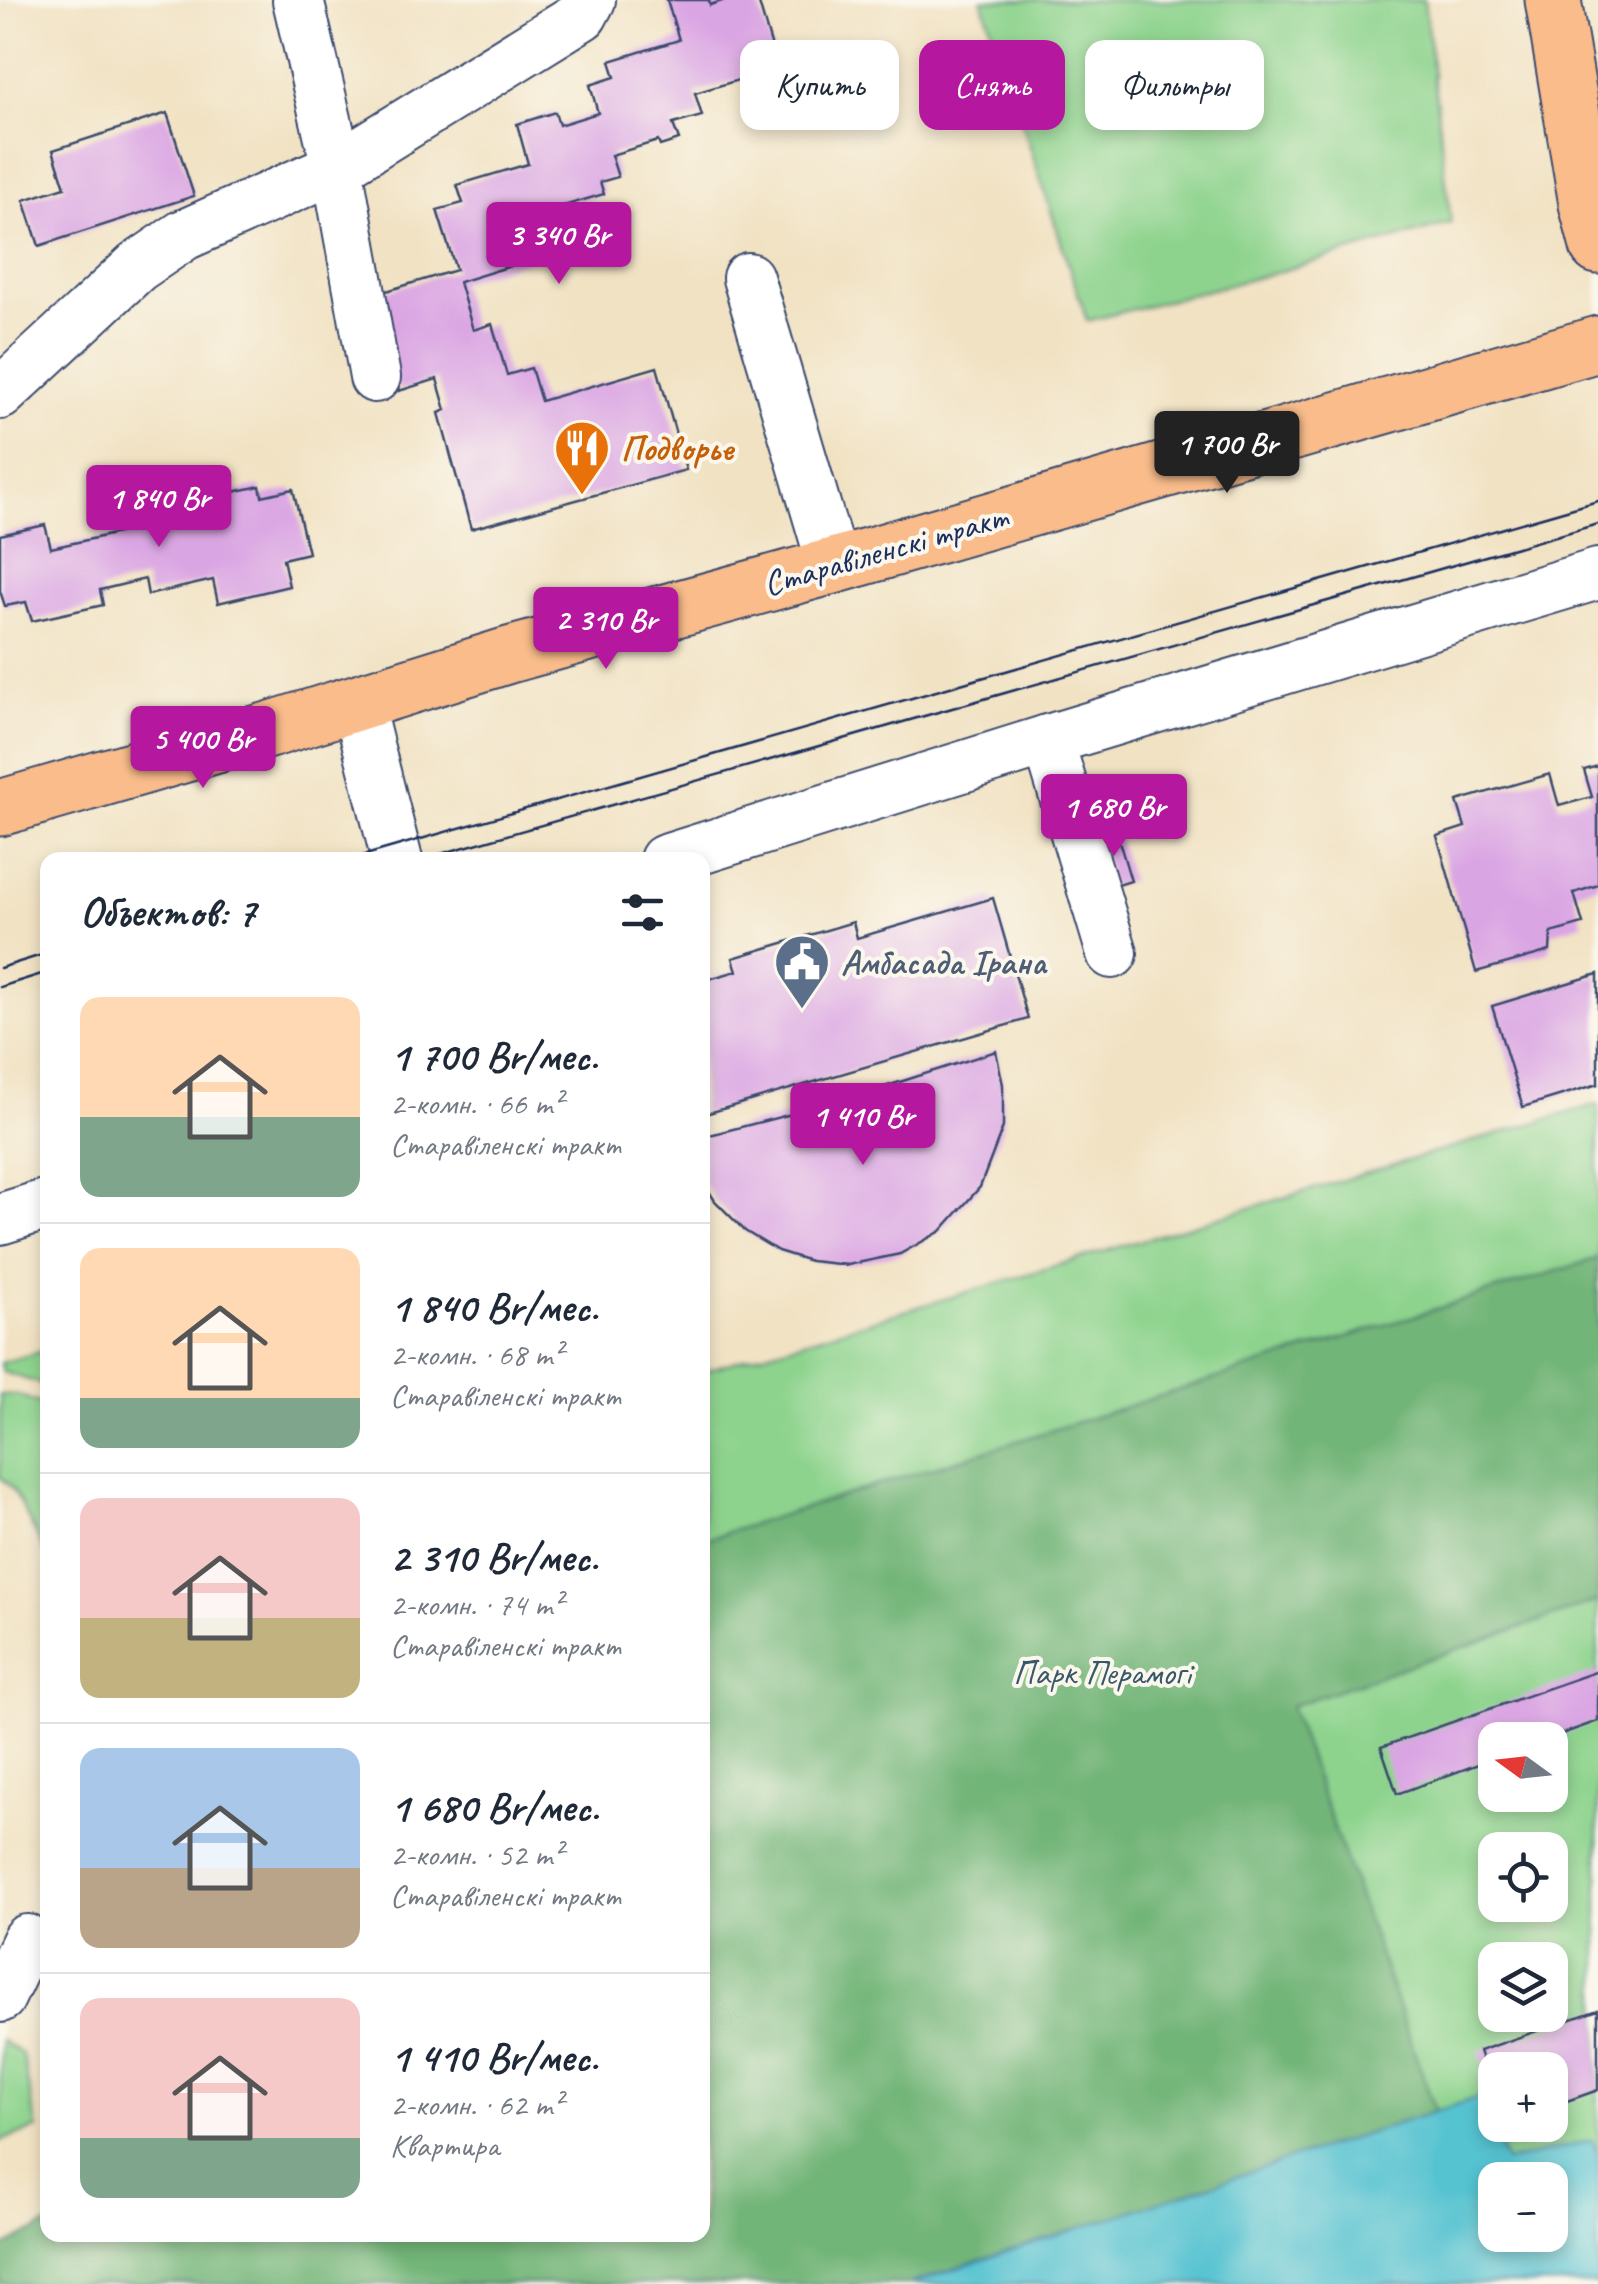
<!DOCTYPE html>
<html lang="ru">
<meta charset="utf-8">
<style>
:root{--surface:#fff;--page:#f2f2f3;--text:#1f2937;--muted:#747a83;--line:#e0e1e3;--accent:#b5179e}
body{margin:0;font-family:Caveat,sans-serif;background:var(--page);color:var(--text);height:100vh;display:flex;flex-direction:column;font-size:38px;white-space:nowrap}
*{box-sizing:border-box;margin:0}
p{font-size:32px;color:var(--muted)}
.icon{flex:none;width:55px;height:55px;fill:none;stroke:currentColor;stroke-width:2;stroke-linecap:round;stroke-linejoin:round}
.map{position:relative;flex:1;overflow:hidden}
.side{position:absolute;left:40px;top:852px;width:670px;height:1390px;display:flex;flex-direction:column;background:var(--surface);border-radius:20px;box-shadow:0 5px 15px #0003}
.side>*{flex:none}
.guide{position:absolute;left:740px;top:40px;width:708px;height:90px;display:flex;gap:20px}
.needle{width:65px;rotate:285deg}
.tools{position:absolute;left:1478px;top:1722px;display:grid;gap:20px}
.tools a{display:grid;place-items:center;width:90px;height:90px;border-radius:20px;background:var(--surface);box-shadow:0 5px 15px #0003;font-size:50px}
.price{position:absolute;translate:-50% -85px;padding:0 22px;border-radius:10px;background:var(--accent);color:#fff;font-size:32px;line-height:65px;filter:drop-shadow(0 2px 5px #0008)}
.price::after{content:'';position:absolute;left:50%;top:60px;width:30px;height:22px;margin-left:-15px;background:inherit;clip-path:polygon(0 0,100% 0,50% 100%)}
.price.current{background:#222;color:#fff}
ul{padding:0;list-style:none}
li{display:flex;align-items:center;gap:30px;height:250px;padding:0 40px}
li+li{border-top:2px solid var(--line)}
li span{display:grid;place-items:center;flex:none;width:280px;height:200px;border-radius:20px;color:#555}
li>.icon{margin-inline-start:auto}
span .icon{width:120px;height:120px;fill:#fffc;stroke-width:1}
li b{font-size:42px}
h2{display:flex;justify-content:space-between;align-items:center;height:120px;padding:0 40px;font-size:42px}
.chip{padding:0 35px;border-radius:20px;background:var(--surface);box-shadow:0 5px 15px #0003;font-size:35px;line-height:90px}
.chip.current{background:var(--accent);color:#fff}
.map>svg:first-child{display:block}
</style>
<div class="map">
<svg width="1598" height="2284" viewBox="0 0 1598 2284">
<rect width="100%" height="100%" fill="#fbf7ec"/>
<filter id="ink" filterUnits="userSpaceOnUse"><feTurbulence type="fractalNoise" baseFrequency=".01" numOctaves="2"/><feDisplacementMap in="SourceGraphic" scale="20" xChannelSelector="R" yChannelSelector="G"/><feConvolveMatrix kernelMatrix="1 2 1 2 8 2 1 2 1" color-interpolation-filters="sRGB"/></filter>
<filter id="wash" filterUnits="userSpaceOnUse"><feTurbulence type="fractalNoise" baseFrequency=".0048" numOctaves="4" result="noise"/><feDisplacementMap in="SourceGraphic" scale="40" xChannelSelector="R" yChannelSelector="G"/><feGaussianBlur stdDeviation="2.25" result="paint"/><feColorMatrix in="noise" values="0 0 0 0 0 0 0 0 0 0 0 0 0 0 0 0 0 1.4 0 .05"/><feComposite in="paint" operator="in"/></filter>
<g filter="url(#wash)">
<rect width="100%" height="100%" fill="#f1e2c3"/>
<!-- green -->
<g fill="#8dd38d" stroke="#548176" stroke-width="2.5" fill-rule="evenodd">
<path d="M 982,0 L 1424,0 L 1451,223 L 1267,275 L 1087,321 Z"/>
<path d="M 1598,1104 L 1598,2284 L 0,2284 L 0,2249 L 47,2225 L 48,2235 L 702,2235 L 703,1371 ZM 1495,1740 L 1550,1740 L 1550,1795 L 1495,1795 ZM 1495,1850 L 1550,1850 L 1550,1905 L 1495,1905 ZM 1495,1960 L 1550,1960 L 1550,2015 L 1495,2015 ZM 1495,2070 L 1550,2070 L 1550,2125 L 1495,2125 ZM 1495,2180 L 1550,2180 L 1550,2235 L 1495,2235 Z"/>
<path d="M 47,1350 L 47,1386 L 3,1372 L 0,1363 Z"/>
<path d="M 0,1395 L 18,1395 L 47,1406 L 47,1556 L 13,1489 L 0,1477 Z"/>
<path d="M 1,2040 L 22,2054 L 37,2129 L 0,2141 Z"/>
</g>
<!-- forest -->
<path fill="#72b578" stroke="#46726b" stroke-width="2.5" d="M 1598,1258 L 1598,1601 L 1290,1706 L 1436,2112 L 909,2284 L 0,2284 L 0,2249 L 47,2225 L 48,2235 L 702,2235 L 703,1540 Z"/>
<!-- water -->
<path fill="#57c3d1" stroke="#397998" stroke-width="2.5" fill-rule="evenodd" d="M 1482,2096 L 1505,2162 L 1592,2140 L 1598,2154 L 1598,2284 L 909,2284 ZM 1495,2180 L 1550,2180 L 1550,2235 L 1495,2235 Z"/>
<g id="blocks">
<!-- building -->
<g fill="#daa5e3">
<path d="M 667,0 L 709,0 L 710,5 L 725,0 L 758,0 L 775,58 L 752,65 L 755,75 L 695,93 L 702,116 L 673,124 L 679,140 L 660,146 L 658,141 L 611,155 L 618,177 L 600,182 L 604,194 L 543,212 L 551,239 L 524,248 L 527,261 L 459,282 L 473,330 L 492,324 L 507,375 L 531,368 L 541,401 L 657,367 L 686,470 L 471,529 L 439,413 L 446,410 L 437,379 L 399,391 L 376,316 L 383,292 L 456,270 L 437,210 L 463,203 L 457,185 L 528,164 L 517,124 L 555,112 L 559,125 L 598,113 L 590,85 L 615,77 L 610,61 L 679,40 Z"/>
<path d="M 167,113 L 194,196 L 39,246 L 24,200 L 65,187 L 53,150 Z"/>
<path d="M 177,479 L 181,497 L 219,489 L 220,495 L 260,486 L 262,496 L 293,489 L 308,553 L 283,559 L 289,586 L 218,603 L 213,580 L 148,595 L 145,579 L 100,590 L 103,605 L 32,621 L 26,602 L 5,606 L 0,591 L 0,535 L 45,525 L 51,548 L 127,531 L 118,492 Z"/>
<path d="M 1598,766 L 1598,885 L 1574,893 L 1583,924 L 1551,933 L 1550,951 L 1476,972 L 1437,836 L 1465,827 L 1457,801 L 1550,774 L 1559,806 L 1592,797 L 1584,770 Z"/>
<path d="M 1116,831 L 1131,881 L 1112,887 L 1098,836 Z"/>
<path d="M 993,898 L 1028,1019 L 702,1115 L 702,981 L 737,971 L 733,958 L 853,922 L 857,938 Z"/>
<path d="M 1598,974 L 1598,1084 L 1523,1107 L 1492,1006 Z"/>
<path d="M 996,1051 L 1003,1085 L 1003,1127 L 980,1187 L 941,1231 L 900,1254 L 848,1265 L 810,1261 L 778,1251 L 745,1231 L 715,1201 L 702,1180 L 702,1137 L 815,1108 L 826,1124 L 838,1130 L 863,1128 L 879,1111 L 881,1088 Z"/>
<path d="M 1598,1671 L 1598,1721 L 1545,1740 L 1495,1740 L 1495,1758 L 1397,1794 L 1381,1747 Z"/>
<path d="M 1598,2010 L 1598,2090 L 1550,2107 L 1550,2070 L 1495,2070 L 1494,2095 L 1479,2051 Z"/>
</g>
</g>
</g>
<g filter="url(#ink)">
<use href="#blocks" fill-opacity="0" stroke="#3b4a6d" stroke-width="2.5"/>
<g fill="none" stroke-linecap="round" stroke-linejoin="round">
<!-- minor casing -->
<g stroke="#3b4a6d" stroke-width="54">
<g id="minor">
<path d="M 298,0 L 337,167 L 375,377"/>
<path d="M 748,278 L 833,566"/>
<path d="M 0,394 L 137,267 L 184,235 L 337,167 L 582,15 L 590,0"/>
<path d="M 357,701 L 397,860"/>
<path d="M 1048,740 L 1112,953"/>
<path d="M 665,860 L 1048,740 L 1598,574"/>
<path d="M 0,1219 L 48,1204"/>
<path d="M 0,1997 L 27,1940"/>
</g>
</g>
<!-- major casing -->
<g stroke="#3b4a6d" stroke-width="59">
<g id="major">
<path d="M 1553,0 L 1587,204 L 1598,246"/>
<path d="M 0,808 L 272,729 L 509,655 L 833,566 L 1598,344"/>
</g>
</g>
<!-- minor -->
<use href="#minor" stroke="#fff" stroke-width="50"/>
<!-- major -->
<use href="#major" stroke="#f9bc8a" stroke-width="55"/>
<!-- tram -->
<g stroke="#1b2f5e" stroke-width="2.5">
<path d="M 348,860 L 1598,501"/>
<path d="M 419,860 L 1598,524"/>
<path d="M 0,968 L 48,953"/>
<path d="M 0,987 L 48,972"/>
</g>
</g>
</g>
<!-- icons -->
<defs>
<g id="restaurant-pin" transform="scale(2.875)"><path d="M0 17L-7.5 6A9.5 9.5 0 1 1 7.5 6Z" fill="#e8710a" stroke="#fbf7ec"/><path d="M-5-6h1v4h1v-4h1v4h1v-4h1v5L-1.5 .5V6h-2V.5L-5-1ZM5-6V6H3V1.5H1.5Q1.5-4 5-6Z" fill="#fff"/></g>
<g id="civic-pin" transform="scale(2.875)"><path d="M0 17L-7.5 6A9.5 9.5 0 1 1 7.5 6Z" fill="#5c6f8a" stroke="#fbf7ec"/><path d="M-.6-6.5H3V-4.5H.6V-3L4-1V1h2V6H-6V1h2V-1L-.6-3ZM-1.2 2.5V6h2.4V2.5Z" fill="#fff"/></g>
</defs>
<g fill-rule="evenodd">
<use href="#restaurant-pin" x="582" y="448"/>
<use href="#civic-pin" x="802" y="962"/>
</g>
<g text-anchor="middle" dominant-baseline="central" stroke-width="8" stroke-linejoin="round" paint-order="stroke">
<!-- food labels -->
<g font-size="35" font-weight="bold" fill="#c56008" stroke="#fbf7ec" text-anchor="start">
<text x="621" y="448">Подворье</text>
</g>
<!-- street labels -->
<g font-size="35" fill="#1b2f5e" stroke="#fbf7ec">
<text transform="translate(885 550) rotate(-16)">Старавіленскі тракт</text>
</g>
<!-- service labels -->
<g font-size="35" font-weight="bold" fill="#4e5e75" stroke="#fbf7ec" text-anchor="start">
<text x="841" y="962">Амбасада Ірана</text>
</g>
<!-- park labels -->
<g font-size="35" fill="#38586a" stroke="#fbf7ec">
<text x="1102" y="1672">Парк Перамогі</text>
</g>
</g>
</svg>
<div class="tools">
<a><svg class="needle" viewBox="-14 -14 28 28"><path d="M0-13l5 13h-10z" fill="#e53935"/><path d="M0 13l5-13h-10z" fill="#747a83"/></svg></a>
<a><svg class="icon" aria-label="locate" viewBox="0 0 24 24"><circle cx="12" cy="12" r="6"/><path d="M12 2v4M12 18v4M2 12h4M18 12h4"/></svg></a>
<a><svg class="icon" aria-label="layers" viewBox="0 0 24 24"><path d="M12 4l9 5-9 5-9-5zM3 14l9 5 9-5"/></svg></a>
<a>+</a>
<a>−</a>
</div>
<b class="price" style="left:559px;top:287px">3 340 Br</b>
<b class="price current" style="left:1227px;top:496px">1 700 Br</b>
<b class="price" style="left:159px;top:550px">1 840 Br</b>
<b class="price" style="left:606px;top:672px">2 310 Br</b>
<b class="price" style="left:203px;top:791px">5 400 Br</b>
<b class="price" style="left:1114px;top:859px">1 680 Br</b>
<b class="price" style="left:863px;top:1168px">1 410 Br</b>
<div class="guide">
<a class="chip">Купить</a>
<a class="chip current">Снять</a>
<a class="chip">Фильтры</a>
</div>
<section class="side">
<h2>Объектов: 7<svg class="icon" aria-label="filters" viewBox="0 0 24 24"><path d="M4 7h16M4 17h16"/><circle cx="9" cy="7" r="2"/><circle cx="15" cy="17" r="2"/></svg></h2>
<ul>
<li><span style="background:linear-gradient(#ffd9b3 60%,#7fa58c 0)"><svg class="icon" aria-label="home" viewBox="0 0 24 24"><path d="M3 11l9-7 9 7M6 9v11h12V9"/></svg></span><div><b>1 700 Br/мес.</b><p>2-комн. · 66 m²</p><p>Старавіленскі тракт</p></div></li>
<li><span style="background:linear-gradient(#ffd9b3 75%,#7fa58c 0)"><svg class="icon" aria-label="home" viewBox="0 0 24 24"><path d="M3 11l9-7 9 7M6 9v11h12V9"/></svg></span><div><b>1 840 Br/мес.</b><p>2-комн. · 68 m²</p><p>Старавіленскі тракт</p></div></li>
<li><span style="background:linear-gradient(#f6c9c9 60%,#c2b280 0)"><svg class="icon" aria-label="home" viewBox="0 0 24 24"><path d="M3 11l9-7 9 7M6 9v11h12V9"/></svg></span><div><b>2 310 Br/мес.</b><p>2-комн. · 74 m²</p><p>Старавіленскі тракт</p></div></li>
<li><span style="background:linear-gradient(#a9c7e8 60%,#b9a48a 0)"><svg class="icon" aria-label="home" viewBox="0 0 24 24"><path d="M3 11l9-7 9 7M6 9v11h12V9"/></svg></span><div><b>1 680 Br/мес.</b><p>2-комн. · 52 m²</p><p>Старавіленскі тракт</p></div></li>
<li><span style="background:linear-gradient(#f6c9c9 70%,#7fa58c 0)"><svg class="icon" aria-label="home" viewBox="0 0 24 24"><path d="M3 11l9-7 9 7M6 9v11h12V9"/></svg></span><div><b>1 410 Br/мес.</b><p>2-комн. · 62 m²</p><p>Квартира</p></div></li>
</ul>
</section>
</div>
